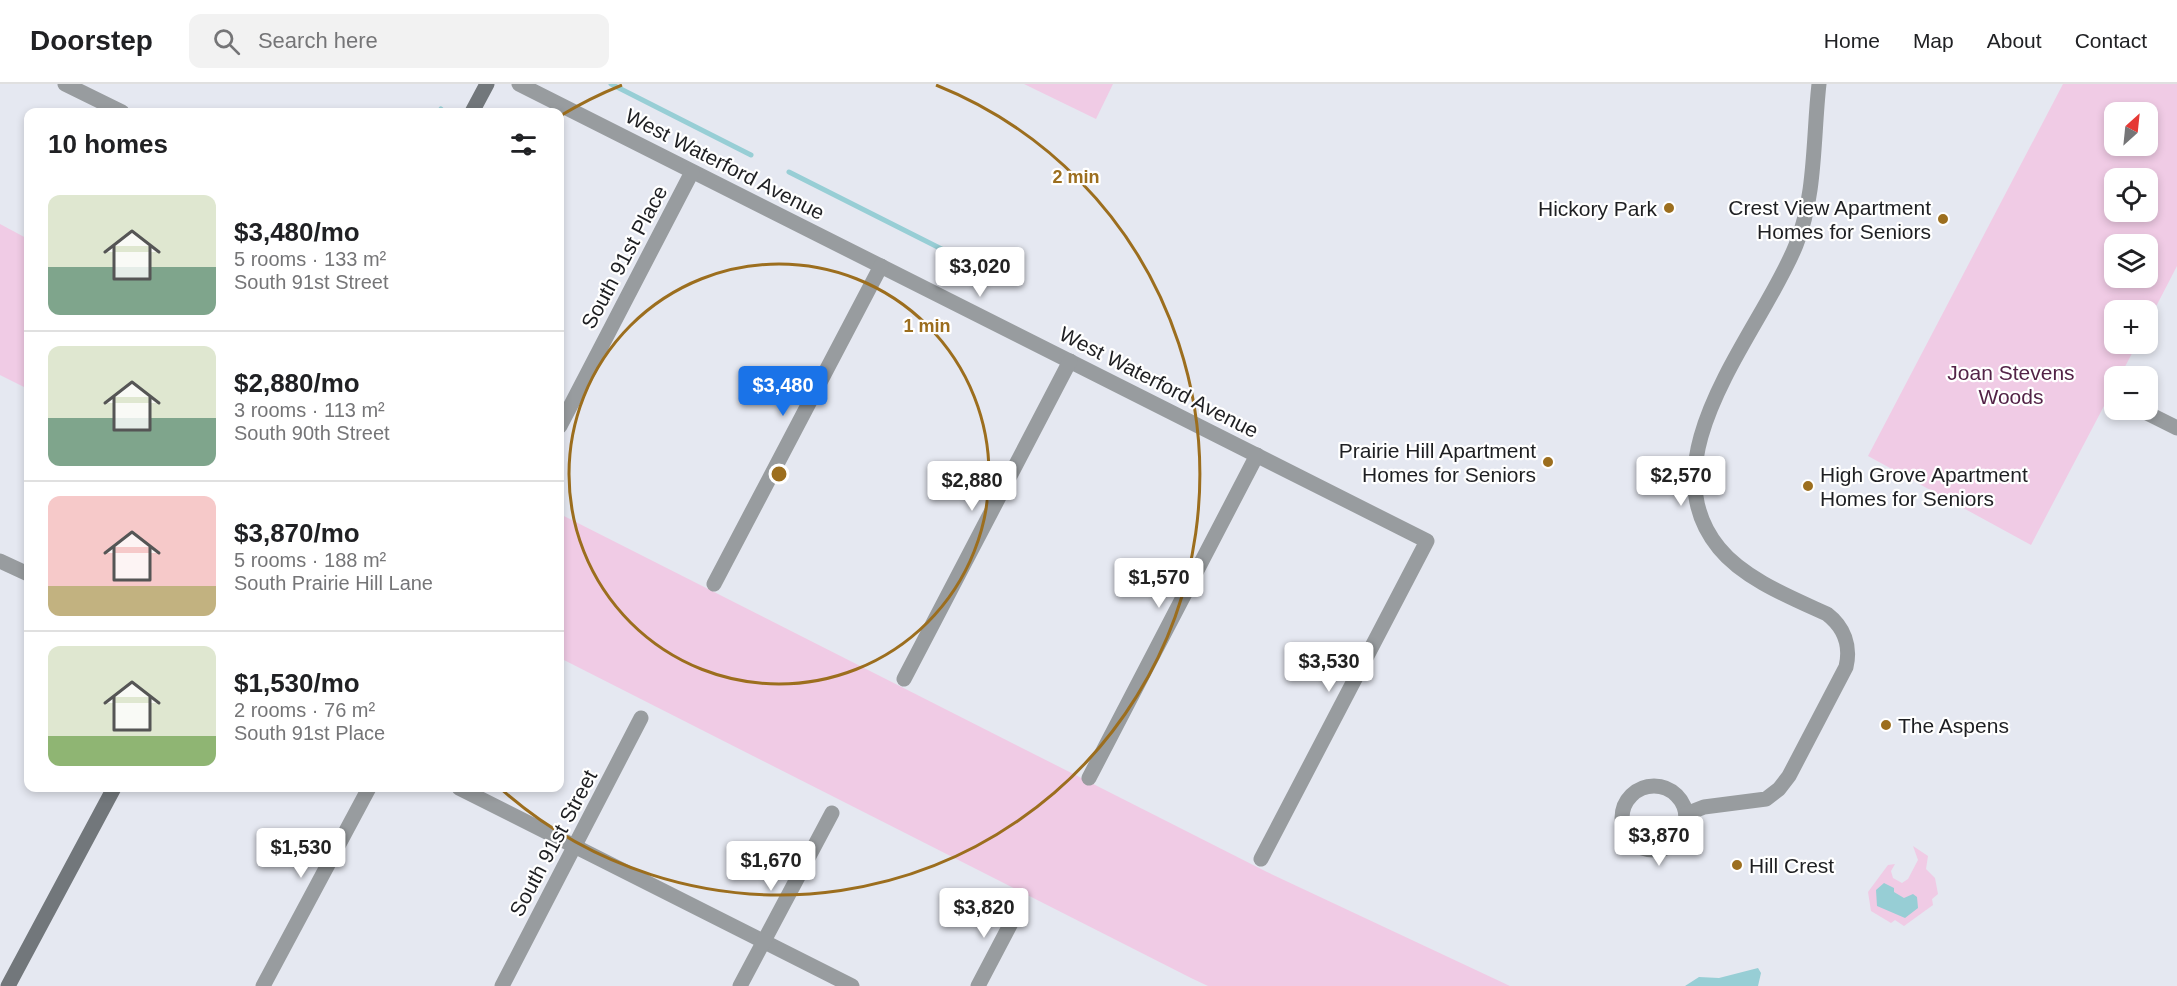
<!DOCTYPE html>
<meta charset="utf-8">
<style>
:root{--surface:#fff;--page:#f2f2f2;--text:#202124;--muted:#757577;--line:#e0e0e0;--accent:#1a73e8}
body{margin:0;font-family:Arial,sans-serif;background:var(--page);color:var(--text);height:100vh;display:flex;flex-direction:column;font-size:22px;white-space:nowrap}
*{box-sizing:border-box;margin:0}
p{font-size:20px;color:var(--muted)}
.icon{flex:none;width:33px;height:33px;fill:none;stroke:currentColor;stroke-width:2;stroke-linecap:round;stroke-linejoin:round}
.map{position:relative;flex:1;overflow:hidden}
.sheet{position:absolute;left:24px;top:24px;width:540px;height:684px;display:flex;flex-direction:column;background:var(--surface);border-radius:12px;box-shadow:0 3px 9px #0003}
.sheet>*{flex:none}
.needle{width:39px;rotate:27deg}
.tools{position:absolute;left:2104px;top:18px;display:grid;gap:12px}
.tools a{display:grid;place-items:center;width:54px;height:54px;border-radius:12px;background:var(--surface);box-shadow:0 3px 9px #0003;font-size:30px}
.price{position:absolute;translate:-50% -51px;padding:0 14px;border-radius:6px;background:#fff;color:#222;font-size:20px;line-height:39px;filter:drop-shadow(0 2px 3px #0008)}
.price::after{content:'';position:absolute;left:50%;top:36px;width:18px;height:14px;margin-left:-9px;background:inherit;clip-path:polygon(0 0,100% 0,50% 100%)}
.price.on{background:var(--accent);color:#fff}
ul{padding:0;list-style:none}
li{display:flex;align-items:center;gap:18px;height:150px;padding:0 24px}
li+li{border-top:2px solid var(--line)}
li span{display:grid;place-items:center;flex:none;width:168px;height:120px;border-radius:12px;color:#555}
li>.icon{margin-inline-start:auto}
span .icon{width:72px;height:72px;fill:#fffc;stroke-width:1}
li b{font-size:26px}
h2{display:flex;justify-content:space-between;align-items:center;height:72px;padding:0 24px;font-size:26px}
header{display:flex;align-items:center;gap:36px;box-sizing:border-box;height:84px;padding:0 30px;background:var(--surface);border-bottom:2px solid var(--line)}
header strong{font-size:28px}
nav{display:flex;gap:33px;margin-inline-start:auto;font-size:21px}
.search{width:420px;height:54px;background:var(--page);display:flex;align-items:center;gap:15px;box-sizing:border-box;padding:0 21px;border-radius:12px;color:var(--muted);font-size:22px}
.map>svg:first-child{display:block}
</style>
<header>
<strong>Doorstep</strong>
<div class="search"><svg class="icon" aria-label="search" viewBox="0 0 24 24"><circle cx="10" cy="10" r="6"/><path d="M15 15l6 6"/></svg>Search here</div>
<nav><a>Home</a><a>Map</a><a>About</a><a>Contact</a></nav>
</header>
<div class="map">
<svg width="2177" height="902" viewBox="0 0 2177 902">
<rect width="100%" height="100%" fill="#e5e8f1"/>
<!-- green -->
<g fill="#f0cbe5" fill-rule="evenodd">
<path d="M 1024,0 L 1113,0 L 1096,35 Z"/>
<path d="M 2063,0 L 2177,0 L 2177,182 L 2148,238 L 2148,226 L 2115,226 L 2115,260 L 2137,260 L 2120,292 L 2115,292 L 2115,301 L 2031,461 L 1868,372 ZM 2115,28 L 2148,28 L 2148,62 L 2115,62 ZM 2115,94 L 2148,94 L 2148,128 L 2115,128 ZM 2115,160 L 2148,160 L 2148,194 L 2115,194 Z"/>
<path d="M 0,140 L 28,155 L 28,305 L 0,291 Z"/>
<path d="M 560,430 L 1267,788 L 1510,902 L 1208,902 L 1191,894 L 560,574 Z"/>
<path d="M 1913,762 L 1928,772 L 1926,785 L 1935,794 L 1938,810 L 1932,815 L 1933,821 L 1904,842 L 1895,836 L 1891,839 L 1871,827 L 1868,808 L 1888,781 L 1895,780 L 1891,787 L 1893,794 L 1902,799 L 1908,795 L 1918,776 Z"/>
</g>
<!-- water -->
<g fill="#97ced5">
<path d="M 1884,799 L 1894,804 L 1894,808 L 1904,814 L 1913,810 L 1917,813 L 1918,824 L 1905,834 L 1877,822 L 1876,806 Z"/>
<path d="M 1758,884 L 1761,889 L 1758,902 L 1685,902 L 1699,893 L 1719,894 Z"/>
</g>
<g fill="none" stroke-linecap="round" stroke-linejoin="round">
<!-- stream -->
<g stroke="#97ced5" stroke-width="5">
<path d="M 611,0 L 751,71"/>
<path d="M 439,28 L 441,25"/>
<path d="M 789,88 L 1007,198"/>
</g>
<!-- street -->
<g stroke="#989c9f" stroke-width="15">
<path d="M 65,0 L 122,28"/>
<path d="M 519,0 L 1427,457 L 1261,775"/>
<path d="M 2141,326 L 2177,344"/>
<path d="M 560,342 L 692,88"/>
<path d="M 0,477 L 28,490"/>
<path d="M 714,500 L 881,182"/>
<path d="M 904,595 L 1070,277"/>
<path d="M 1089,694 L 1257,371"/>
<circle cx="1654" cy="734" r="32"/>
<path d="M 459,704 L 852,902"/>
<path d="M 1686,730 L 1704,723 L 1766,715 L 1779,705 L 1789,692 L 1846,583 C 1851,562 1844,543 1827,530 C 1792,514 1744,495 1719,464 C 1644,373 1762,247 1796,161 C 1816,112 1813,53 1819,0"/>
<path d="M 263,902 L 369,704"/>
<path d="M 502,902 L 641,634"/>
<path d="M 740,902 L 832,729"/>
<path d="M 978,902 L 1019,824"/>
</g>
<!-- secondary -->
<g stroke="#72777b" stroke-width="15">
<path d="M 472,28 L 487,0"/>
<path d="M 8,902 L 114,704"/>
</g>
</g>
<!-- distance rings -->
<g fill="none" stroke="#9c6e1e" stroke-width="3">
<circle cx="779" cy="390" r="210"/>
<path d="M560 32A420 420 0 0 1 622 1M936 1A420 420 0 1 1 501 705"/>
</g>
<!-- markers -->
<g fill="#9c6e1e" stroke="#fff" stroke-width="2">
<circle cx="1669" cy="124" r="6"/>
<circle cx="1943" cy="135" r="6"/>
<circle cx="1548" cy="378" r="6"/>
<circle cx="1808" cy="402" r="6"/>
<circle cx="1886" cy="641" r="6"/>
<circle cx="1737" cy="781" r="6"/>
</g>
<g text-anchor="middle" dominant-baseline="central" stroke-width="4.5" stroke-linejoin="round" paint-order="stroke">
<!-- street labels -->
<g font-size="21" fill="#1e1f22" stroke="#fff">
<text transform="translate(725 80) rotate(27)">West Waterford Avenue</text>
<text transform="translate(624 173) rotate(-62)">South 91st Place</text>
<text transform="translate(1159 298) rotate(27)">West Waterford Avenue</text>
<text transform="translate(553 759) rotate(-62)">South 91st Street</text>
</g>
<!-- poi labels -->
<g font-size="21" fill="#1e1f22" stroke="#fff" text-anchor="end">
<text x="1931" y="123">Crest View Apartment<tspan x="1931" dy="24">Homes for Seniors</tspan></text>
<text x="1657" y="124">Hickory Park</text>
<text x="1536" y="366">Prairie Hill Apartment<tspan x="1536" dy="24">Homes for Seniors</tspan></text>
<text x="1820" y="390" text-anchor="start">High Grove Apartment<tspan x="1820" dy="24">Homes for Seniors</tspan></text>
<text x="1898" y="641" text-anchor="start">The Aspens</text>
<text x="1749" y="781" text-anchor="start">Hill Crest</text>
</g>
<!-- park labels -->
<g font-size="21" fill="#532347" stroke="#fff">
<text x="2011" y="288">Joan Stevens<tspan x="2011" dy="24">Woods</tspan></text>
</g>
</g>
<circle cx="779" cy="390" r="9" fill="#9c6e1e" stroke="#fff" stroke-width="3"/>
<g font-size="18" text-anchor="middle" font-weight="bold" fill="#9c6e1e" stroke="#fff" stroke-width="4.5" stroke-linejoin="round" paint-order="stroke">
<text x="1076" y="99">2 min</text>
<text x="927" y="248">1 min</text>
</g>
</svg>
<div class="tools">
<a><svg class="needle" viewBox="-14 -14 28 28"><path d="M0-13l5 13h-10z" fill="#e53935"/><path d="M0 13l5-13h-10z" fill="#757577"/></svg></a>
<a><svg class="icon" aria-label="locate" viewBox="0 0 24 24"><circle cx="12" cy="12" r="6"/><path d="M12 2v4M12 18v4M2 12h4M18 12h4"/></svg></a>
<a><svg class="icon" aria-label="layers" viewBox="0 0 24 24"><path d="M12 4l9 5-9 5-9-5zM3 14l9 5 9-5"/></svg></a>
<a>+</a>
<a>−</a>
</div>
<b class="price" style="left:980px;top:214px">$3,020</b>
<b class="price on" style="left:783px;top:333px">$3,480</b>
<b class="price" style="left:1681px;top:423px">$2,570</b>
<b class="price" style="left:972px;top:428px">$2,880</b>
<b class="price" style="left:1159px;top:525px">$1,570</b>
<b class="price" style="left:1329px;top:609px">$3,530</b>
<b class="price" style="left:1659px;top:783px">$3,870</b>
<b class="price" style="left:301px;top:795px">$1,530</b>
<b class="price" style="left:771px;top:808px">$1,670</b>
<b class="price" style="left:984px;top:855px">$3,820</b>
<section class="sheet">
<h2>10 homes<svg class="icon" aria-label="filters" viewBox="0 0 24 24"><path d="M4 7h16M4 17h16"/><circle cx="9" cy="7" r="2"/><circle cx="15" cy="17" r="2"/></svg></h2>
<ul>
<li><span style="background:linear-gradient(#dfe7d0 60%,#7fa58c 0)"><svg class="icon" aria-label="home" viewBox="0 0 24 24"><path d="M3 11l9-7 9 7M6 9v11h12V9"/></svg></span><div><b>$3,480/mo</b><p>5 rooms · 133 m²</p><p>South 91st Street</p></div></li>
<li><span style="background:linear-gradient(#dfe7d0 60%,#7fa58c 0)"><svg class="icon" aria-label="home" viewBox="0 0 24 24"><path d="M3 11l9-7 9 7M6 9v11h12V9"/></svg></span><div><b>$2,880/mo</b><p>3 rooms · 113 m²</p><p>South 90th Street</p></div></li>
<li><span style="background:linear-gradient(#f6c9c9 75%,#c2b280 0)"><svg class="icon" aria-label="home" viewBox="0 0 24 24"><path d="M3 11l9-7 9 7M6 9v11h12V9"/></svg></span><div><b>$3,870/mo</b><p>5 rooms · 188 m²</p><p>South Prairie Hill Lane</p></div></li>
<li><span style="background:linear-gradient(#dfe7d0 75%,#8fb573 0)"><svg class="icon" aria-label="home" viewBox="0 0 24 24"><path d="M3 11l9-7 9 7M6 9v11h12V9"/></svg></span><div><b>$1,530/mo</b><p>2 rooms · 76 m²</p><p>South 91st Place</p></div></li>
</ul>
</section>
</div>
